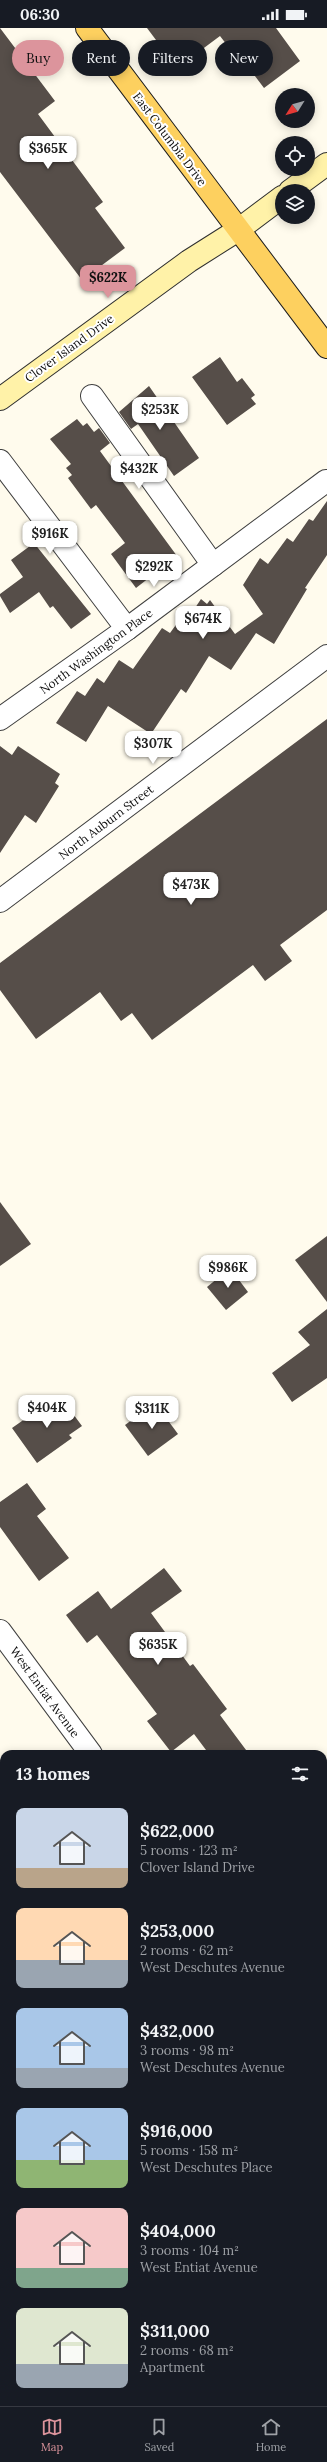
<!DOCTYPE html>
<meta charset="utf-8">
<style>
:root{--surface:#171b24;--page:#20242c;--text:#f1f3f6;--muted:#9ea1a6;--line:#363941;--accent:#dc949c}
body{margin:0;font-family:Lora,serif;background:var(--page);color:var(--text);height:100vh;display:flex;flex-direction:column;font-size:15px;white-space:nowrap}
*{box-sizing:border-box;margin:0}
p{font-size:13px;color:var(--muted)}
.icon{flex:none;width:22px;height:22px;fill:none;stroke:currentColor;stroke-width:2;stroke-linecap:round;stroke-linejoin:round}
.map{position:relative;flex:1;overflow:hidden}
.drawer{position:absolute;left:0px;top:1722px;width:327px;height:656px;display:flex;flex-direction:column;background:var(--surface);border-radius:12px 12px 0 0;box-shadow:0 2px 10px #0003}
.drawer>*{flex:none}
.guide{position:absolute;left:12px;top:12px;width:303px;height:36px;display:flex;gap:8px}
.needle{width:26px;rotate:233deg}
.controls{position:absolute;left:275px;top:60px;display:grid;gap:8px}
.controls a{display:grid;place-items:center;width:40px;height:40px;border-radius:50%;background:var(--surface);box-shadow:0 2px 10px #0003;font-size:20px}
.price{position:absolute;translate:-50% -34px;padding:0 9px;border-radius:8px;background:#fff;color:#222;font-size:13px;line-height:26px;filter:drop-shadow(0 1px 2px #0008)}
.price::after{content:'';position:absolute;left:50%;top:24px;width:12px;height:9px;margin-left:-6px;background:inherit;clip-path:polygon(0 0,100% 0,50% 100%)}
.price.on{background:var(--accent);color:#111}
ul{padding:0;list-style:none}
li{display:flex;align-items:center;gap:12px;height:100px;padding:0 16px}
li span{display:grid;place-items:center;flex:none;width:112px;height:80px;border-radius:8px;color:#555}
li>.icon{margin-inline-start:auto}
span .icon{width:48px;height:48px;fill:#fffc;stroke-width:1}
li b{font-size:17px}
h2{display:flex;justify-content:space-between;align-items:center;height:48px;padding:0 16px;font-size:17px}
.tag{padding:0 14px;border-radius:18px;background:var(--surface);box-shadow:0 2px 10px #0003;font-size:14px;line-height:36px}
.tag.on{background:var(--accent);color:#111}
.status{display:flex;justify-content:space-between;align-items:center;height:28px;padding:0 20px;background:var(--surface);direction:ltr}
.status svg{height:11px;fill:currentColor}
.tab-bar{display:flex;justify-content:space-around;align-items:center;height:56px;border-top:1px solid var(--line);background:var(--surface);font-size:11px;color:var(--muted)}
.tab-bar a{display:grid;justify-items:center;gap:2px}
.tab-bar .on{color:var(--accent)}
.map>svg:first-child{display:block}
</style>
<div class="status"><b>06:30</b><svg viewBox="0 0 49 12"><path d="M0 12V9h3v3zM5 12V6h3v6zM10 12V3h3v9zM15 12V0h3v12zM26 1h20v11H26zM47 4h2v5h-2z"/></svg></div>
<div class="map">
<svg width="327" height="2378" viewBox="0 0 327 2378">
<rect width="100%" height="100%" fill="#fffbed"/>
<!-- building -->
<g fill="#564e49">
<path d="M 0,0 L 55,73 L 38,86 L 103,174 L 95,180 L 125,220 L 82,252 L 0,144 Z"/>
<path d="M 147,0 L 276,0 L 300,33 L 264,60 L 240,28 L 237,30 L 220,8 L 177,40 Z"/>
<path d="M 220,329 L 237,354 L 242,350 L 255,367 L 251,370 L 256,376 L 227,397 L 192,349 Z"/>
<path d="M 149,358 L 199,430 L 174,448 L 138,396 L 131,401 L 119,384 Z"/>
<path d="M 77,391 L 83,398 L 87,395 L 94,404 L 99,400 L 110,415 L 100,423 L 177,528 L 136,560 L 111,526 L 125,515 L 96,477 L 91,481 L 68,450 L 72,447 L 66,440 L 71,436 L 50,411 Z"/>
<path d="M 327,473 L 327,527 L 305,560 L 307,561 L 274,616 L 256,605 L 231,642 L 209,628 L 186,665 L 181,661 L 151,706 L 108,678 L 86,714 L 56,695 L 77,663 L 85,668 L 97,650 L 104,655 L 119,632 L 133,641 L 162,600 L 170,605 L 186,583 L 191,586 L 201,571 L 207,576 L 210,572 L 235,606 L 263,586 L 243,557 L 260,530 L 268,536 L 287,510 L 293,514 L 309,491 L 313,493 Z"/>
<path d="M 34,515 L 91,586 L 71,601 L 53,578 L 50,580 L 39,564 L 10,585 L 0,568 L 0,566 L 23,549 L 11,532 Z"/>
<path d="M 327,691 L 327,882 L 280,917 L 292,933 L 265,953 L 253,937 L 152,1012 L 132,985 L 121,993 L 100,964 L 36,1011 L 0,962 L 0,935 Z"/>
<path d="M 0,718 L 12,727 L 18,718 L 60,746 L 55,755 L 59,758 L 36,795 L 25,787 L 0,825 Z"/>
<path d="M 0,1174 L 31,1216 L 0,1238 Z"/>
<path d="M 327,1208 L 327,1274 L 295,1232 Z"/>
<path d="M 230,1240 L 248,1264 L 226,1282 L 207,1259 Z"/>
<path d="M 327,1281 L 327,1350 L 292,1374 L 272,1345 L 310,1317 L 298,1304 Z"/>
<path d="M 59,1367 L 82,1398 L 69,1407 L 72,1410 L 37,1435 L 12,1400 Z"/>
<path d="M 155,1375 L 178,1406 L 148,1428 L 125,1397 Z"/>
<path d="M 27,1455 L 46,1481 L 37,1488 L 69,1530 L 39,1553 L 0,1499 L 0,1474 Z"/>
<path d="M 164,1540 L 182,1563 L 151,1585 L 190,1638 L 193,1636 L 227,1681 L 220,1687 L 249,1726 L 209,1726 L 194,1706 L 171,1724 L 147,1693 L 157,1686 L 97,1607 L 87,1615 L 66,1587 L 98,1563 L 111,1581 Z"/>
</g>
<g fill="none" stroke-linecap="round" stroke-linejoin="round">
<!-- street casing -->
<g stroke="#404040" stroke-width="24">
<g id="street">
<path d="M 92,368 L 213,537"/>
<path d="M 0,433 L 127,601"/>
<path d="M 0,691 L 127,601 L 326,453"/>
<path d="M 0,873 L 327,628"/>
<path d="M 0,1603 L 91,1726"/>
<path d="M 0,1852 L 4,1849"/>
<path d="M 323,2038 L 327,2043"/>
<path d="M 323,2211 L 327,2208"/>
<path d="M 104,2378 L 110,2374"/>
</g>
</g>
<!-- secondary casing -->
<g stroke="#2f2f2f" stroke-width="24">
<g id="secondary">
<path d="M 290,163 L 327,136"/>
<path d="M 0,371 L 189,233 L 238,202 L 282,169"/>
</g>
</g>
<!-- primary casing -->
<g stroke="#1e1e1e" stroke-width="24">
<path id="primary" d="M 87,0 L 327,319"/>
</g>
<!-- street -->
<use href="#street" stroke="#fff" stroke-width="22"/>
<!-- secondary -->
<use href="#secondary" stroke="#fff2a8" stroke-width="22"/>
<!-- primary -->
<use href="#primary" stroke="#fdd05f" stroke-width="22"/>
</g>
<g text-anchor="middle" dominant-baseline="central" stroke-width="4" stroke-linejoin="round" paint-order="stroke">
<!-- street labels -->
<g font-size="12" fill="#0d0d0d" stroke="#fff">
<text transform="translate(170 111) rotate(53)">East Columbia Drive</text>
<text transform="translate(69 320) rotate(-36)">Clover Island Drive</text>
<text transform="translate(96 623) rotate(-36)">North Washington Place</text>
<text transform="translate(106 794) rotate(-37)">North Auburn Street</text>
<text transform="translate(45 1664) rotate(54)">West Entiat Avenue</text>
</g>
</g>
</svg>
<div class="controls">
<a><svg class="needle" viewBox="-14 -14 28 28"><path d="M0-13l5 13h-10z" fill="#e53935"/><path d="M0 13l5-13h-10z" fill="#9ea1a6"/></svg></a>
<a><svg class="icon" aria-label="locate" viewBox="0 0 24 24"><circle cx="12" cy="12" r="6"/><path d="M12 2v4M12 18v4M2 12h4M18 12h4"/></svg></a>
<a><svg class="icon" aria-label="layers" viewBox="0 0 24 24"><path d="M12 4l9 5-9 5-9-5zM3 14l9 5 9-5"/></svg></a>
</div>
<b class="price" style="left:48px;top:142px">$365K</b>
<b class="price on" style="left:108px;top:271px">$622K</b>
<b class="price" style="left:160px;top:403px">$253K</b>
<b class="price" style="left:139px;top:462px">$432K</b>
<b class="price" style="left:50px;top:527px">$916K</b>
<b class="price" style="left:154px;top:560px">$292K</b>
<b class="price" style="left:203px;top:612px">$674K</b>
<b class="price" style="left:153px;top:737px">$307K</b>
<b class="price" style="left:191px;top:878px">$473K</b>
<b class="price" style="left:228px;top:1261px">$986K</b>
<b class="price" style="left:47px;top:1401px">$404K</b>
<b class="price" style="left:152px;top:1402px">$311K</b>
<b class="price" style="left:158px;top:1638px">$635K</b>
<div class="guide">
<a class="tag on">Buy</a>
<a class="tag">Rent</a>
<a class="tag">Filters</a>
<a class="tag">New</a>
</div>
<section class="drawer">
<h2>13 homes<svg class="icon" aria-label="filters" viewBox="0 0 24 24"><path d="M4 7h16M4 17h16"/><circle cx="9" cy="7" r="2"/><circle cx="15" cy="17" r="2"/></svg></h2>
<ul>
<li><span style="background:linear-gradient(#c9d6e8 75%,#b9a48a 0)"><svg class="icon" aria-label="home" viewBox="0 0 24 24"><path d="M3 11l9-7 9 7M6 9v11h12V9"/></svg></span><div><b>$622,000</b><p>5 rooms · 123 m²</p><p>Clover Island Drive</p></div></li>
<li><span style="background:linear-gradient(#ffd9b3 65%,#9aa5b1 0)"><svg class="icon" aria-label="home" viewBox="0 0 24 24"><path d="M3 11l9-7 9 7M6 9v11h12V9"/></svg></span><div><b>$253,000</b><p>2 rooms · 62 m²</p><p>West Deschutes Avenue</p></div></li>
<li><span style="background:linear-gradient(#a9c7e8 75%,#9aa5b1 0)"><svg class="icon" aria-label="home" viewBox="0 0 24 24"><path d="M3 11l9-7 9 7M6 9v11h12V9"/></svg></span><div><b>$432,000</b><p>3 rooms · 98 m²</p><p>West Deschutes Avenue</p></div></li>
<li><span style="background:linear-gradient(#a9c7e8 65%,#8fb573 0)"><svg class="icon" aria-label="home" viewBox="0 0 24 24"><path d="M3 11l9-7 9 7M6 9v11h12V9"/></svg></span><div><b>$916,000</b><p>5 rooms · 158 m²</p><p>West Deschutes Place</p></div></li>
<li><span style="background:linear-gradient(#f6c9c9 75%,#7fa58c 0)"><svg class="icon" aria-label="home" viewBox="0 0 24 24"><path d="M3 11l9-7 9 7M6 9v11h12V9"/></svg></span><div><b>$404,000</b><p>3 rooms · 104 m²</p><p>West Entiat Avenue</p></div></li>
<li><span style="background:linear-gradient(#dfe7d0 70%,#9aa5b1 0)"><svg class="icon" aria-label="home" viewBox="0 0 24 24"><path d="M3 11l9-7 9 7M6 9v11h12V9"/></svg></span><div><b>$311,000</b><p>2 rooms · 68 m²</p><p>Apartment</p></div></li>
</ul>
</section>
</div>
<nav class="tab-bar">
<a class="on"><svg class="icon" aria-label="map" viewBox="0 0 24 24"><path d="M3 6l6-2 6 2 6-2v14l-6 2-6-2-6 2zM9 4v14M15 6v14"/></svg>Map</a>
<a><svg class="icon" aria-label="saved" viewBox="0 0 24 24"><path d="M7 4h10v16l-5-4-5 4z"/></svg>Saved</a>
<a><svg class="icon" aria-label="home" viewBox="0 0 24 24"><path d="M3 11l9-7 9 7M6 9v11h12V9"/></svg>Home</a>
</nav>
